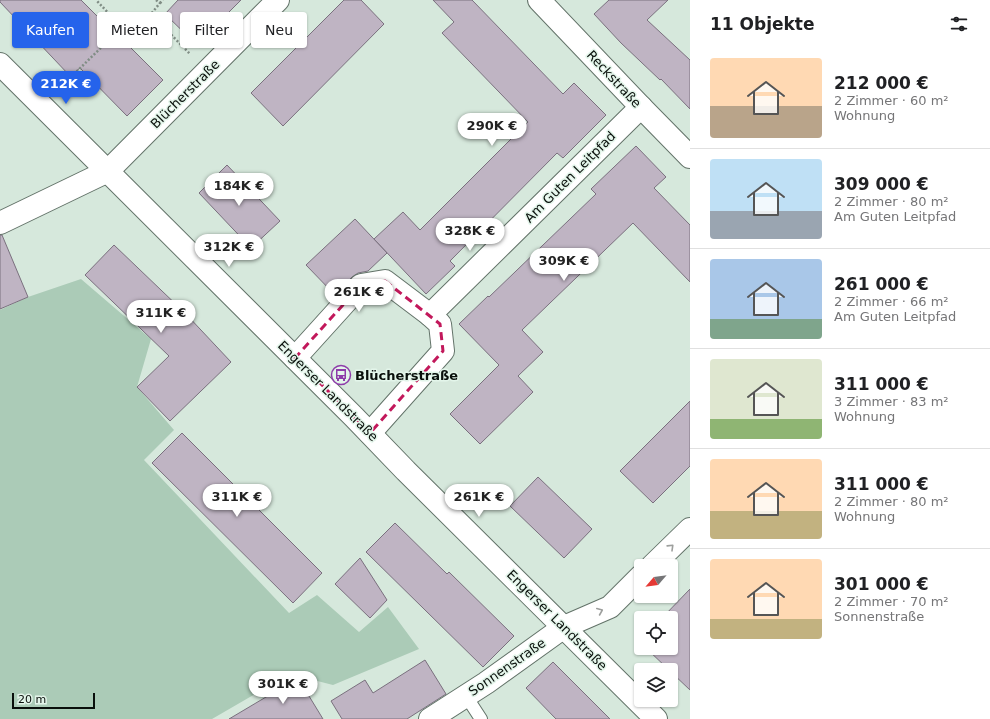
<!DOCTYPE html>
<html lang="de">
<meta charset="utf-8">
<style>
:root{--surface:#fff;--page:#f2f2f2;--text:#202124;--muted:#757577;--line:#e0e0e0;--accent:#2563eb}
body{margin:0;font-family:"DejaVu Sans",sans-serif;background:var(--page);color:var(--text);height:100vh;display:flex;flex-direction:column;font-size:15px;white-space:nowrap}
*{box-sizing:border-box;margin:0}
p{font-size:13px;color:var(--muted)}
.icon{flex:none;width:22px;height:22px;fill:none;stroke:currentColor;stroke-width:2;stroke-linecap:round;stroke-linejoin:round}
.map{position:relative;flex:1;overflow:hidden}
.details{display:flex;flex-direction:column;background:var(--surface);width:300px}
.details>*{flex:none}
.hud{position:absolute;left:12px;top:12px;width:380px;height:36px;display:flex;gap:8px}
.needle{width:26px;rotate:242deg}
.fabs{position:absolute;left:634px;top:559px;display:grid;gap:8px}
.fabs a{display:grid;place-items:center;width:44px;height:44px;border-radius:4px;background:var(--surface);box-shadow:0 1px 3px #0004;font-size:20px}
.scale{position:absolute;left:12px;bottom:10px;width:83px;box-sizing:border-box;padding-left:4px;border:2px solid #090f0b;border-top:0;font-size:11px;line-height:14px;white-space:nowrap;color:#090f0b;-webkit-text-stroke:3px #e3f5ea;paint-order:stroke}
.price{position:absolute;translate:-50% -34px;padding:0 9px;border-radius:14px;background:#fff;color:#222;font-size:13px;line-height:26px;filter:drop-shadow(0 1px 2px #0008)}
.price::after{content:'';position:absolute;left:50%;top:24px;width:12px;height:9px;margin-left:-6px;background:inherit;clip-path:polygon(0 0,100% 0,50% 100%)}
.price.selected{background:var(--accent);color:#fff}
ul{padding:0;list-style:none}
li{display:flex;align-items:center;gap:12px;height:100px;padding:0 20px}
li+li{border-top:1px solid var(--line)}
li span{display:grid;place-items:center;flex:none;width:112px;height:80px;border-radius:4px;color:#555}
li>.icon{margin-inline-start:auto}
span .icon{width:48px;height:48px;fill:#fffc;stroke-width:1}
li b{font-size:17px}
h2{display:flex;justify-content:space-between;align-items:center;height:48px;padding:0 20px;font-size:17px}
.chip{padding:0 14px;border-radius:4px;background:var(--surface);box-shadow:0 1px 3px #0004;font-size:14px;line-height:36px}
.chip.selected{background:var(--accent);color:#fff}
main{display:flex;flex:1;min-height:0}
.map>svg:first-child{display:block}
</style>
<main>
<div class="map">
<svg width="690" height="719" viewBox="0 0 690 719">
<rect width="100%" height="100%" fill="#d6e8dc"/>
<!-- green -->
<path fill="#abcbb7" d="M 81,279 L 151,339 L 137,387 L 174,430 L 144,460 L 289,613 L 317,595 L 359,632 L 388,607 L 419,649 L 333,685 L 290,674 L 212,719 L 0,719 L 0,310 L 28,297 Z"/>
<!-- building -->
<g fill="#bfb4c3" stroke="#7a707e">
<path d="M 0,0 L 81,0 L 121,40 L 122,39 L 163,80 L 127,116 L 80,68 L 70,76 L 0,2 Z"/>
<path d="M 178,0 L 241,0 L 229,12 L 232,15 L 200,48 L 165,14 Z"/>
<path d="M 344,0 L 361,0 L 384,24 L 283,126 L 251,93 Z"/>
<path d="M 433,0 L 472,0 L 563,94 L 574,83 L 606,115 L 563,158 L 557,153 L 450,261 L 455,266 L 426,294 L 374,239 L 403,212 L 420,230 L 528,122 L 442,33 L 454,22 Z"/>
<path d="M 609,0 L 668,0 L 647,20 L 690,60 L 690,109 L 661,79 L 660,80 L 621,43 L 594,14 Z"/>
<path d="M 636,146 L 666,177 L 654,188 L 690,225 L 690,282 L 633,223 L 522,330 L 543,352 L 518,376 L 533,392 L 480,444 L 450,414 L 499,365 L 459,324 L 488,296 L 489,297 L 596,194 L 591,189 Z"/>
<path d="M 227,165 L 280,221 L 251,248 L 199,193 Z"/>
<path d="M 355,219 L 387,253 L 368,271 L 358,273 L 352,277 L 335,295 L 306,265 Z"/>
<path d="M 0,235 L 2,235 L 28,297 L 0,309 Z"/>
<path d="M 114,245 L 185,313 L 231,362 L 170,421 L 137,387 L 169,356 L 85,275 Z"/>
<path d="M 690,401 L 690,466 L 653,503 L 620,471 Z"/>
<path d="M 182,433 L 322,573 L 293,603 L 152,463 Z"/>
<path d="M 538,477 L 592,529 L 564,558 L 510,506 Z"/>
<path d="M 395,523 L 447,574 L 449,572 L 514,636 L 483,667 L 366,552 Z"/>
<path d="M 360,558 L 387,600 L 370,618 L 335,584 Z"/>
<path d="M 690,589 L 690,690 L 671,672 L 671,670 L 669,670 L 646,648 L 671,648 L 671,618 L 662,618 Z"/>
<path d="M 425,660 L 446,694 L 407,719 L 342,719 L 331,701 L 365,680 L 373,693 Z"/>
<path d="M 553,662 L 610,719 L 556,719 L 526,688 Z"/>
<path d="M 298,678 L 323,719 L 229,719 Z"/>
</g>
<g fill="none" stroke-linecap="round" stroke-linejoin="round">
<!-- service casing -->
<g stroke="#637369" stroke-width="14">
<path id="service" d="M 466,696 L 481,719"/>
</g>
<!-- minor casing -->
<g stroke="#637369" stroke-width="24">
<g id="minor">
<path d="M 539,0 L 641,107 L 690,157"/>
<path d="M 108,171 L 278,0"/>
<path d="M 295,358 L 361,285 L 385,281 L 430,315"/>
<path d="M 370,433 L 443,351 L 440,324 L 430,315 L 641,107"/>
<path d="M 652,566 L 690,529"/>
<path d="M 430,719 L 486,683 L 564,627 L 610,607 L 641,576"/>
</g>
</g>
<!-- tertiary casing -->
<g stroke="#637369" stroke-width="24">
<path id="tertiary" d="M 0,223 L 108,171"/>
</g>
<!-- secondary casing -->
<g stroke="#637369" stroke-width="24">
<path id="secondary" d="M 0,64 L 354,417 L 406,471 L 656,719"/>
</g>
<!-- path -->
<g stroke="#808d85" stroke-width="2.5" stroke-dasharray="2 2" stroke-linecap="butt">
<path d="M 156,0 L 160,3 L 151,14 L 190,54"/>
<path d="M 160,3 L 163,0"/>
<path d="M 68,80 L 115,34 L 112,31 L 118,25 L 116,21 L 96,0"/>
</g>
<!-- service -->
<use href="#service" stroke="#fff" stroke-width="12"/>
<!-- minor -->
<use href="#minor" stroke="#fff" stroke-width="22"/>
<!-- tertiary -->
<use href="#tertiary" stroke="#fff" stroke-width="22"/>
<!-- secondary -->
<use href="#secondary" stroke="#fff" stroke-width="22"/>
</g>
<!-- one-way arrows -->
<defs><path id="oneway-chevron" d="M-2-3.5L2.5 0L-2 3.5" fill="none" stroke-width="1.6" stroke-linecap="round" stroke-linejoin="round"/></defs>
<g stroke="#9d9f9d">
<use href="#oneway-chevron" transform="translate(671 547) rotate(-44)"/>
<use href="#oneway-chevron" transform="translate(600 611) rotate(-23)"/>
</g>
<!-- marked area -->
<path fill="none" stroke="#c2185b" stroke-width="3" stroke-dasharray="8 5" stroke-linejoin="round" d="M 385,281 L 440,324 L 443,351 L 370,433 L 295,358 L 361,285 Z"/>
<!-- icons -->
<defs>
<g id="bus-ring" transform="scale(1)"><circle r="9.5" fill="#e3f5ea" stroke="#8e3caa" stroke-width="1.5"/><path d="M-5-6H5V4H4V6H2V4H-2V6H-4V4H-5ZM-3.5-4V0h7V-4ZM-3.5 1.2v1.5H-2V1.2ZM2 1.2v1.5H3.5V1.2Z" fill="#8e3caa"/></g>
</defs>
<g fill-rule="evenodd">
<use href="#bus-ring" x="341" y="375"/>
</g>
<g text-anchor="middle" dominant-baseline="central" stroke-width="3" stroke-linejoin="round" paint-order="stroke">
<!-- street labels -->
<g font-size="13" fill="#090f0b" stroke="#e3f5ea">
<text transform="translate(614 79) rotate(47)">Reckstraße</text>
<text transform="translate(185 94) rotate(-45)">Blücherstraße</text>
<text transform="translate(570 177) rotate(-45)">Am Guten Leitpfad</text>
<text transform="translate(328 391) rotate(45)">Engerser Landstraße</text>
<text transform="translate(557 620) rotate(45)">Engerser Landstraße</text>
<text transform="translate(507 667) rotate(-35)">Sonnenstraße</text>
</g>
<!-- poi labels -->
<g font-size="13" font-weight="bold" fill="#090f0b" stroke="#e3f5ea" text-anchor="start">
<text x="355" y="375">Blücherstraße</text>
</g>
</g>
</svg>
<div class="fabs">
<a><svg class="needle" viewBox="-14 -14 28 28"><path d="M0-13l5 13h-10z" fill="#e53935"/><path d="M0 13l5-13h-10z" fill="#757577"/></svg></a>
<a><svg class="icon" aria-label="locate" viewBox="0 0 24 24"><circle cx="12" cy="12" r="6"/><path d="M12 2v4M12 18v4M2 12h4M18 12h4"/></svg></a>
<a><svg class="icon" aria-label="layers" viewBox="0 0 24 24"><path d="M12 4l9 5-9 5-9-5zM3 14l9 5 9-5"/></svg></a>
</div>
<div class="scale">20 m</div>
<b class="price selected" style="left:66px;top:105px">212K €</b>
<b class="price" style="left:492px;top:147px">290K €</b>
<b class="price" style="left:239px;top:207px">184K €</b>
<b class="price" style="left:470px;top:252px">328K €</b>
<b class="price" style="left:229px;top:268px">312K €</b>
<b class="price" style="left:564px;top:282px">309K €</b>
<b class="price" style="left:359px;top:313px">261K €</b>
<b class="price" style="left:161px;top:334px">311K €</b>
<b class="price" style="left:237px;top:518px">311K €</b>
<b class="price" style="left:479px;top:518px">261K €</b>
<b class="price" style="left:283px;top:705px">301K €</b>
<div class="hud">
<a class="chip selected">Kaufen</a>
<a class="chip">Mieten</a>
<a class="chip">Filter</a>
<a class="chip">Neu</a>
</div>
</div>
<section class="details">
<h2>11 Objekte<svg class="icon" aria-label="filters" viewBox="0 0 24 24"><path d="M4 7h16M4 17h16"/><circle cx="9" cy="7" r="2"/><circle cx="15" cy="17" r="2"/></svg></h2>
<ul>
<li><span style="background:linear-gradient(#ffd9b3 60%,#b9a48a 0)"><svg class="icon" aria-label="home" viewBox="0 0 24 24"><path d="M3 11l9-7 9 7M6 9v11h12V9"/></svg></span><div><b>212 000 €</b><p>2 Zimmer · 60 m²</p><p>Wohnung</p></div></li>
<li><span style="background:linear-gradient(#bfe0f5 65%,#9aa5b1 0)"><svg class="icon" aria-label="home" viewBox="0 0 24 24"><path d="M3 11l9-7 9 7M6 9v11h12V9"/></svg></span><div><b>309 000 €</b><p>2 Zimmer · 80 m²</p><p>Am Guten Leitpfad</p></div></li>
<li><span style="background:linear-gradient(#a9c7e8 75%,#7fa58c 0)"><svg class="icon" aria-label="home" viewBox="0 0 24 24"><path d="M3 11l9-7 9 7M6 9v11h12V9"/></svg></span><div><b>261 000 €</b><p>2 Zimmer · 66 m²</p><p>Am Guten Leitpfad</p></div></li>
<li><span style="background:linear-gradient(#dfe7d0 75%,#8fb573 0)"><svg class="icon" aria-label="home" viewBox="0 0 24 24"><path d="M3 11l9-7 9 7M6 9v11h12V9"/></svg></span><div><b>311 000 €</b><p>3 Zimmer · 83 m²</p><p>Wohnung</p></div></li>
<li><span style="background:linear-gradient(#ffd9b3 65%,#c2b280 0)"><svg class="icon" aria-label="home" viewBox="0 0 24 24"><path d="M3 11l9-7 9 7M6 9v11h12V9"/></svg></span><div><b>311 000 €</b><p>2 Zimmer · 80 m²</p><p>Wohnung</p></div></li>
<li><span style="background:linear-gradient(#ffd9b3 75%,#c2b280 0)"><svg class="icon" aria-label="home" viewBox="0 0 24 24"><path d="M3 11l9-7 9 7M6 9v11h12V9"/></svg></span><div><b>301 000 €</b><p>2 Zimmer · 70 m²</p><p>Sonnenstraße</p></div></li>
</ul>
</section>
</main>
